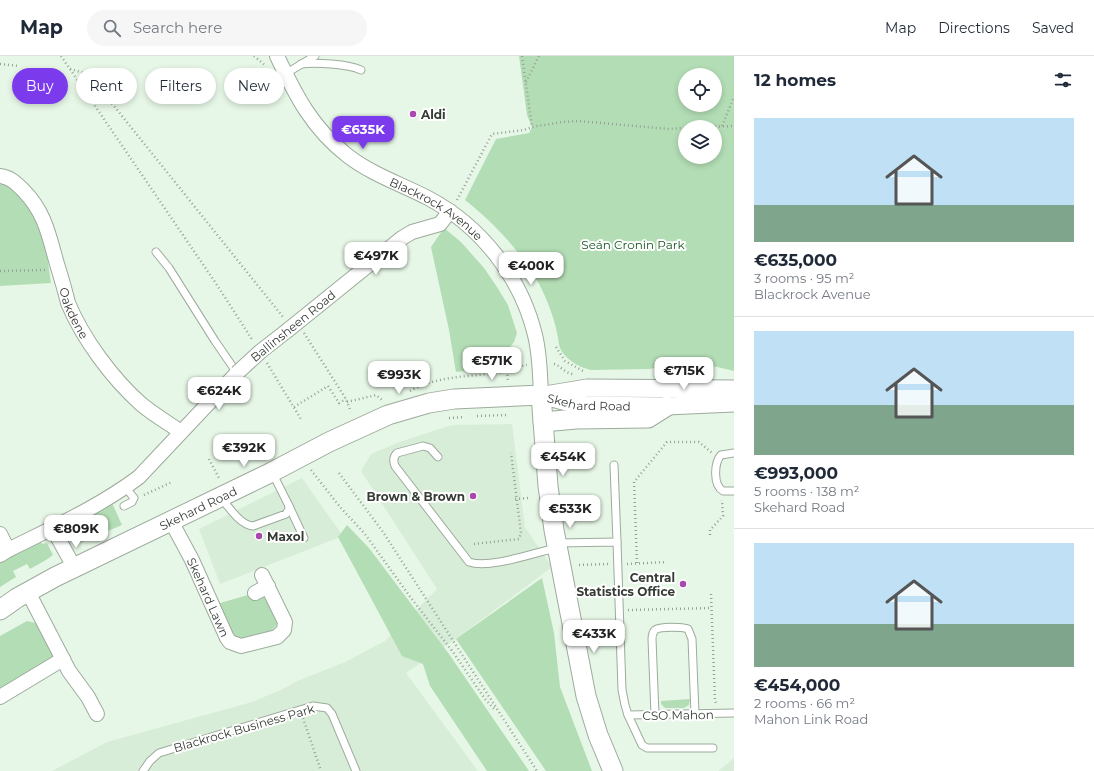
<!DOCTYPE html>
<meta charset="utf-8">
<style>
:root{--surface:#fff;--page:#f6f6f7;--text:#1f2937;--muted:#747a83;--line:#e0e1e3;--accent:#7c3aed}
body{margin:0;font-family:Montserrat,sans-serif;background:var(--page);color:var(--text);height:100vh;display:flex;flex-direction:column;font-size:15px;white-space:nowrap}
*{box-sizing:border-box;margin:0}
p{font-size:13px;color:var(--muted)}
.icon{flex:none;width:22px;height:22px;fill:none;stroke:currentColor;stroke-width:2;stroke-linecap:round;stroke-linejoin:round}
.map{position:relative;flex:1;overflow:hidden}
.panel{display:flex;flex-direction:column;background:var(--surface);width:360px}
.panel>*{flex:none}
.top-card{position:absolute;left:12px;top:12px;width:380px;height:36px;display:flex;gap:8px}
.buttons{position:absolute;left:678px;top:12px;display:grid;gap:8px}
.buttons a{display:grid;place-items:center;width:44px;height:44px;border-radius:50%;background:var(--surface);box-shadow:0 2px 6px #0003;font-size:20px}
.price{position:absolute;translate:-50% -34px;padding:0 9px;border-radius:8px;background:#fff;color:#222;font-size:13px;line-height:26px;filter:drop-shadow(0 1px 2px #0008)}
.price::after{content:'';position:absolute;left:50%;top:24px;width:12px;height:9px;margin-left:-6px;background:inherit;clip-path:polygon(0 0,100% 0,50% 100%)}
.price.selected{background:var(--accent);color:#fff}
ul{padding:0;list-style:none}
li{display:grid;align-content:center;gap:8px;height:212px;padding:0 20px}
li+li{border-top:1px solid var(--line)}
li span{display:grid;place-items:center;height:124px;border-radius:0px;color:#555}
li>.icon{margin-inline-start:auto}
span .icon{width:72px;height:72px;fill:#fffc;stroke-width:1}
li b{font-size:17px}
h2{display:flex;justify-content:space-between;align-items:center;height:48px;padding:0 20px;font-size:17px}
.chip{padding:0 14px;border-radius:18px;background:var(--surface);box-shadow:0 2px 6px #0003;font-size:14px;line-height:36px}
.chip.selected{background:var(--accent);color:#fff}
header{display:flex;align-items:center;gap:24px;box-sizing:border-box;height:56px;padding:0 20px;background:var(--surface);border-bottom:1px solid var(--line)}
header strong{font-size:19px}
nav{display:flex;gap:22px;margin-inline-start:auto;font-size:14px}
.search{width:280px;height:36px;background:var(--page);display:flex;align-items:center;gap:10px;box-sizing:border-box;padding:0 14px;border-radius:22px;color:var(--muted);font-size:15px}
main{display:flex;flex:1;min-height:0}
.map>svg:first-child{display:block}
</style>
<header>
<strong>Map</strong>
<div class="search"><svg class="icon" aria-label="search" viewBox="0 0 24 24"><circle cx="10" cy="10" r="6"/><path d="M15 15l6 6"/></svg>Search here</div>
<nav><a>Map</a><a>Directions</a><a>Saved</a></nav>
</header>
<main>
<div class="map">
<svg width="734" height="715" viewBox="0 0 734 715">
<rect width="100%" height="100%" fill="#e7f7e7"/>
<!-- built -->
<g fill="#d8edd8">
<path d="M 512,368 L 525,471 L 552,511 L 456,583 L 406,617 L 478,715 L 52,715 L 107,686 L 252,646 L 287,631 L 297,625 L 343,607 L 385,585 L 437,533 L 361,415 L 371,398 L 399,386 L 452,369 Z"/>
<path d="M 302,422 L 343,480 L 220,528 L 199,473 Z"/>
<path d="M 734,702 L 734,715 L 718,715 Z"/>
</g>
<!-- green -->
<g fill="#b3ddb5" fill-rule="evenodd">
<path d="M 519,0 L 734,0 L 734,315 L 717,311 L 697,308 L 696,306 L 669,308 L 650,313 L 591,314 C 581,312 570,306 563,297 C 558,291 559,284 557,277 C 555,266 551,255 547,245 C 532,207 497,169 465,144 L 496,83 L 529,77 L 532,71 L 527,59 ZM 685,19 L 715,19 L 715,49 L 685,49 ZM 685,71 L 715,71 L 715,101 L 685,101 Z"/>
<path d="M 0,126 C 18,131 34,155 41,171 C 47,188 48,209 51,227 L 0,230 Z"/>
<path d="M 444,172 L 461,186 L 484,212 L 497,231 L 508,249 L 517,277 L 514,286 L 495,309 L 489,312 L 456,316 L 449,274 L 431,191 Z"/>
<path d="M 112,447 L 122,469 L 80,487 L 73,487 L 68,478 L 68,475 L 73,471 L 72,469 Z"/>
<path d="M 347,469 L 369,492 L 449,598 L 529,715 L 487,715 L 430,630 L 423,608 L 402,600 L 338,481 Z"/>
<path d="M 40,483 L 42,488 L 47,487 L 53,499 L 46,504 L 30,513 L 27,508 L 13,515 L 16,521 L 0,531 L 0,507 Z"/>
<path d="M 542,522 L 554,577 L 560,631 L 592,715 L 546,715 L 456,583 Z"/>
<path d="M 251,538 L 262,539 L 276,558 L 277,568 C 271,577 266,578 256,580 C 251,581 243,585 238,583 C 230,579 221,556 217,548 Z"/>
<path d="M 27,565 L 36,567 L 47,585 L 55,602 L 0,635 L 0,580 Z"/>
<path d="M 690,643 L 689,649 L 684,652 L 665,652 L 661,648 L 661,645 Z"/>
</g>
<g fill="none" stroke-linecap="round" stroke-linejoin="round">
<!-- service casing -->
<g stroke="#9dab9d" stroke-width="9">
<g id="service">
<path d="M 301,8 C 315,6 348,8 361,14"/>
<path d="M 285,18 L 315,0"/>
<path d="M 156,196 L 169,212 L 215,285 L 237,317"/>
<path d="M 734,397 L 721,399 C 714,407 713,429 723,435 L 734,435"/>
<path d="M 438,401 L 430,392 L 423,390 L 397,397 C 393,401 393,405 395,410 L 469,506 C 490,513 533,497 556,492"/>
<path d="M 614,409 L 617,486"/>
<path d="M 221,442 C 229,451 240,469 253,470 L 286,458 L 289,453 L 289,450 L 272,416"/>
<path d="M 124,450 L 132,446 L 134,442 L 126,432"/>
<path d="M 289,450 L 304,482"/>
<path d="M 557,487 L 617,486 L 622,634 L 625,649 L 628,659 L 734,657"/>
<path d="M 628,659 L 642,689 L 647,692 L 713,692"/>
<path d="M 655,659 L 652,583 C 652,580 653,576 655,574 C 660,570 683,571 688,573 L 692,583 L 695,658"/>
<path d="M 143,715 L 150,705 L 159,697 L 313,650 L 327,652 L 332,658 L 356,715"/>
</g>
</g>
<!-- minor casing -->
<g stroke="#9dab9d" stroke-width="16">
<g id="minor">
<path id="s1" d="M 277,0 C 296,40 312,72 348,100 C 373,119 401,128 428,142 C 481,170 521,221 535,279 C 540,299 540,319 541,339"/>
<path id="s2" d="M 0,120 C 10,121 16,127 23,134 C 45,156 49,180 57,208 C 61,221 65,234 68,247 C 83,283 112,322 141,348 C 153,358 168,367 181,376"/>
<path d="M 288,274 L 402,182 L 412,176 L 440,168 L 450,155"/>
<path id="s3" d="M 171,465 L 192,504 L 227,582 L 230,586 L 241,590 L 277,581 L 284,574 L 285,566 L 262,519"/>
<path d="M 52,471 L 74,511"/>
<path d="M 0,478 L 8,494"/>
<path d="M 0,499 L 8,494 C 52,472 99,451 139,421 L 237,317"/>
<path d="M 28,536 L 69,615 L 88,641 L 97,658"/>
<path d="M 255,537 L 268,530"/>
<path d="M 0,641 L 63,603"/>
</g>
</g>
<!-- tertiary casing -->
<g stroke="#9dab9d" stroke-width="19">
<g id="tertiary">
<path id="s4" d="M 541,339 L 578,349 L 667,350 L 734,347"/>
<path d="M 545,339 L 587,332 L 734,333"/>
</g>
</g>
<!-- secondary casing -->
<g stroke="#9dab9d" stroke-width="21">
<g id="secondary">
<path d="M 543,366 L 576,363 L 648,362 L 667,350"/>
<path id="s5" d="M 0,554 L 17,542 L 55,521 L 272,416 L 329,386 L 388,359 L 429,347 L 454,343 L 541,339 L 548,430 L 554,474 L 586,640 L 598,679 L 613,715"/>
</g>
</g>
<!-- path -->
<g stroke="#96a196" stroke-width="2.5" stroke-dasharray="1 3" stroke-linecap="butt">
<path d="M 61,0 L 217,229 L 253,285"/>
<path d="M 254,0 L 266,10"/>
<path d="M 522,0 L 532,71"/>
<path d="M 0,8 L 19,10"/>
<path d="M 70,13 L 84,17 L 94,25 L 283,261"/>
<path d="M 526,26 L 539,0"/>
<path d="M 722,70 L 734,41"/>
<path d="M 703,71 L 734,70"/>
<path d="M 457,144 L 492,78 L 524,74 L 532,71 L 562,66 L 579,65 L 669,73 L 685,72"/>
<path d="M 0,215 L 45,214"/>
<path d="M 304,277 L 346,343 L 351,356"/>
<path d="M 556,291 L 565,305 L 585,316"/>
<path d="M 267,307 L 302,365"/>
<path d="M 554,308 C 560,309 564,317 573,318"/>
<path d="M 507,315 L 508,325"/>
<path d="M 680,316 L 707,316"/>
<path d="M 410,335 C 438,319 472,321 503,316 C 512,315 518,310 527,309"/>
<path d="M 347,346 L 376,339 L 382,344"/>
<path d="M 294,351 L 328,330 L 339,347 L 346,343"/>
<path d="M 477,360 L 509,359"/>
<path d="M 449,362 L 464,361"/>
<path d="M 209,403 L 220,424"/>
<path d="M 311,414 L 340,451 L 365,478 L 411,542 L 453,596 L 485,643 L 495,654"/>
<path d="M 339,417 L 383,476 L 537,715"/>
<path d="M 144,439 L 172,426"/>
<path d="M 515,443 L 528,442"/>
<path d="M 710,479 L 710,474 L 723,460 L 722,444"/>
<path d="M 474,488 L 519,483 L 521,477 L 511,397"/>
<path d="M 637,507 L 634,426 L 667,386 L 699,386 L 712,397"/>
<path d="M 627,508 L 667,506"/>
<path d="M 579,509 L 608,508"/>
<path d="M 711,538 L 715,645 L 716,647"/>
<path d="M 628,554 L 712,552"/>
<path d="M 303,662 L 321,715"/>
</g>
<!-- service -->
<use href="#service" stroke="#fff" stroke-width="7"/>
<!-- minor -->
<use href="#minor" stroke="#fff" stroke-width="14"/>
<!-- tertiary -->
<use href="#tertiary" stroke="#fff" stroke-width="17"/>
<!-- secondary -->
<use href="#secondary" stroke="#fff" stroke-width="19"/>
<!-- minor-bridge casing -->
<g stroke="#9dab9d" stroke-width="16" stroke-linecap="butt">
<path id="minor-bridge" d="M 237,317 L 261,295 L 288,274"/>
</g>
<!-- minor-bridge -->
<use href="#minor-bridge" stroke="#fff" stroke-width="14"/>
</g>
<!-- markers -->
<g fill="#ab48af" stroke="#fff" stroke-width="1.5">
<circle cx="413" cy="58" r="4"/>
<circle cx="473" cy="440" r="4"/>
<circle cx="259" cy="480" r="4"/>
<circle cx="683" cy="528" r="4"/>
</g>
<g text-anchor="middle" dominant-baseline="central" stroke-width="4" stroke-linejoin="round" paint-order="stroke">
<!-- poi labels -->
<g font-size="12" font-weight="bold" fill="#353b35" stroke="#fff" text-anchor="start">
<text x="421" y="58">Aldi</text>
<text x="465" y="440" text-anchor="end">Brown &amp; Brown</text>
<text x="267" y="480">Maxol</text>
<text x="675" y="521" text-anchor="end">Central<tspan x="675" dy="14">Statistics Office</tspan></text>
</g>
<!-- street labels -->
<g font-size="12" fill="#353b35" stroke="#fff">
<text stroke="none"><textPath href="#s1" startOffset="227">Blackrock Avenue</textPath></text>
<text stroke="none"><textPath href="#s2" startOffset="162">Oakdene</textPath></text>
<text transform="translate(293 270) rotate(-39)">Ballinsheen Road</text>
<text stroke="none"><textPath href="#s4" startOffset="49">Skehard Road</textPath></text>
<text stroke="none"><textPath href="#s5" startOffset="223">Skehard Road</textPath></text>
<text stroke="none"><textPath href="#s3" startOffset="85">Skehard Lawn</textPath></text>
<text transform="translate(678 659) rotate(-1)">CSO Mahon</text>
<text transform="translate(244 672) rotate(-16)">Blackrock Business Park</text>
</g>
<!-- park labels -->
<g font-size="12" fill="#165621" stroke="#fff">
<text x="633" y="188">Seán Cronin Park</text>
</g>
</g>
</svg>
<div class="buttons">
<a><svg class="icon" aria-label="locate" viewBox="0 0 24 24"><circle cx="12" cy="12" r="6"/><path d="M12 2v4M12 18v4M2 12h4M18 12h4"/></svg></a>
<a><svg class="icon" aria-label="layers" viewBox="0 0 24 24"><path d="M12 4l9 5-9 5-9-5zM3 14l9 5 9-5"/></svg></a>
</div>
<b class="price selected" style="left:363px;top:94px">€635K</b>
<b class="price" style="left:376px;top:220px">€497K</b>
<b class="price" style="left:531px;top:230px">€400K</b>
<b class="price" style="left:492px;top:325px">€571K</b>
<b class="price" style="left:684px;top:335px">€715K</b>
<b class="price" style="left:399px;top:339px">€993K</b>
<b class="price" style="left:219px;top:355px">€624K</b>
<b class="price" style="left:244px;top:412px">€392K</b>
<b class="price" style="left:563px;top:421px">€454K</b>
<b class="price" style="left:570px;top:473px">€533K</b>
<b class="price" style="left:76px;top:493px">€809K</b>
<b class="price" style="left:594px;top:598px">€433K</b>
<div class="top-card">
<a class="chip selected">Buy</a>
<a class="chip">Rent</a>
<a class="chip">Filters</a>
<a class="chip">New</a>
</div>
</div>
<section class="panel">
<h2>12 homes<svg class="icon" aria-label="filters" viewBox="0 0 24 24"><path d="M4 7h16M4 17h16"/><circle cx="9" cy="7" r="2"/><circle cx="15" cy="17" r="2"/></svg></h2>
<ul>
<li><span style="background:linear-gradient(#bfe0f5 70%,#7fa58c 0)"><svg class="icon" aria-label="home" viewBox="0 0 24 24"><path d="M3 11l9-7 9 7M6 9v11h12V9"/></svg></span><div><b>€635,000</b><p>3 rooms · 95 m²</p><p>Blackrock Avenue</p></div></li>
<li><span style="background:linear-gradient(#bfe0f5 60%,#7fa58c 0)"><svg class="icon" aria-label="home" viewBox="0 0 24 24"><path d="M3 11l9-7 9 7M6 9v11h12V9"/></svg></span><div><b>€993,000</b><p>5 rooms · 138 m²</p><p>Skehard Road</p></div></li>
<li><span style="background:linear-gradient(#bfe0f5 65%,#7fa58c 0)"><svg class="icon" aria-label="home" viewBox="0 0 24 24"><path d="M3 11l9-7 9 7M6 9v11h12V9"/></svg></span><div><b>€454,000</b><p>2 rooms · 66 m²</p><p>Mahon Link Road</p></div></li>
</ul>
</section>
</main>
